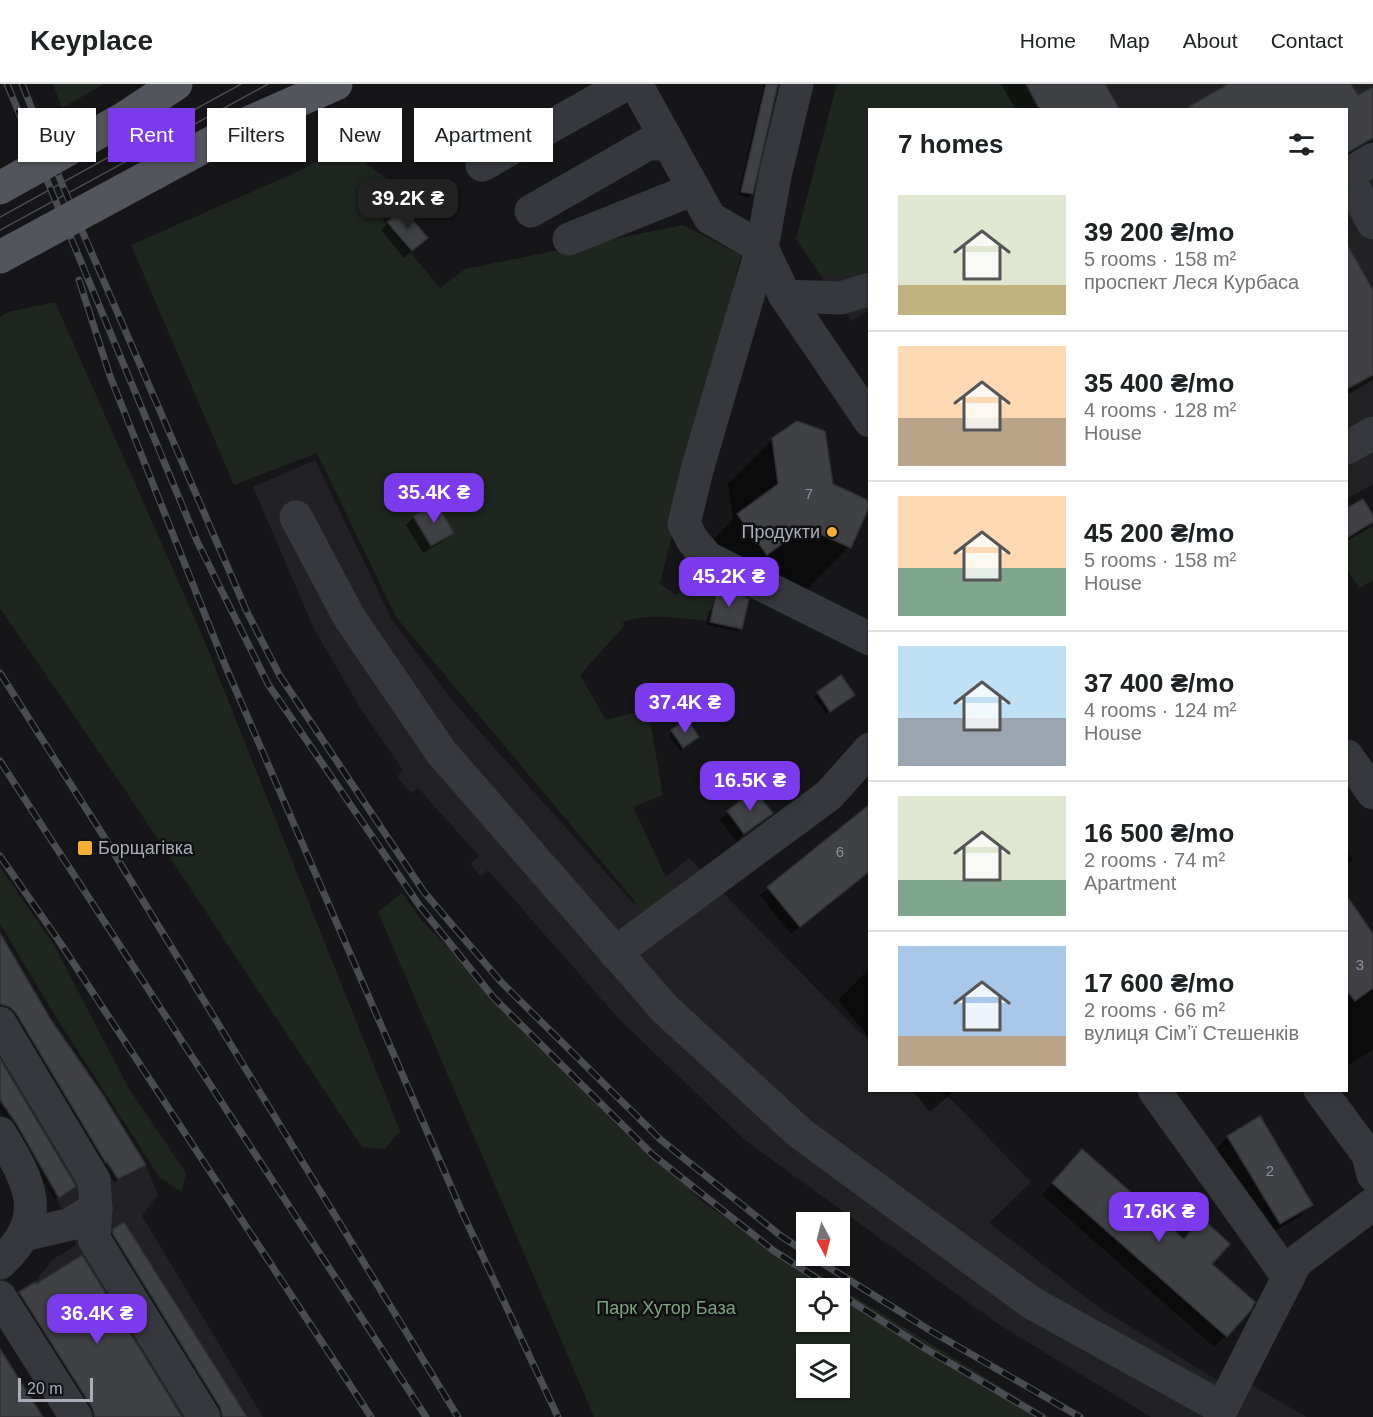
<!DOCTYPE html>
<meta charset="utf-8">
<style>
:root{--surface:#fff;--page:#f6f6f6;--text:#202124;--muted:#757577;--line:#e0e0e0;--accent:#7c3aed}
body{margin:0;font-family:Arial,sans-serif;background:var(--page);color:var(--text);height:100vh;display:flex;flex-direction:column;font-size:22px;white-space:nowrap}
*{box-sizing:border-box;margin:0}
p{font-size:20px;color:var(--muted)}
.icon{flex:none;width:33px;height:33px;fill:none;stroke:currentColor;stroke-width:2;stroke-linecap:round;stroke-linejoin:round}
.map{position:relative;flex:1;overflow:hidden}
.details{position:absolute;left:868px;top:24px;width:480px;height:984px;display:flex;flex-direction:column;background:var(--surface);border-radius:0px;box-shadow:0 2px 4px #0004}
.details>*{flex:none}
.top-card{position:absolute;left:18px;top:24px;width:570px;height:54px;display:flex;gap:12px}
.needle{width:39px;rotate:173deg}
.controls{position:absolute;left:796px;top:1128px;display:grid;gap:12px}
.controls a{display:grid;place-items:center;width:54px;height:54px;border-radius:0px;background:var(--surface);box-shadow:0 2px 4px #0004;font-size:30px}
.scale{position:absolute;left:18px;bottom:15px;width:75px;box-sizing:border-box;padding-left:6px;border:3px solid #a8adb8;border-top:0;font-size:16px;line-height:21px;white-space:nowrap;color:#a8adb8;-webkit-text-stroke:4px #111113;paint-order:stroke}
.price{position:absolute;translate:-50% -51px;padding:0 14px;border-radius:12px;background:var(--accent);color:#fff;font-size:20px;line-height:39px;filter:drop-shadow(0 2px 3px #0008)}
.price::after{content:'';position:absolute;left:50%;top:36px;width:18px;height:14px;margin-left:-9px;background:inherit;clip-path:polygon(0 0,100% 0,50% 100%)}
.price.current{background:#222;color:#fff}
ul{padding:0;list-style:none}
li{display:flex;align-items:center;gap:18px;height:150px;padding:0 30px}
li+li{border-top:2px solid var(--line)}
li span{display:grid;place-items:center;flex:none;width:168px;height:120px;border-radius:0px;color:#555}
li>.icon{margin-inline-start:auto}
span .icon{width:72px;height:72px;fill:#fffc;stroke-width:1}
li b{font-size:26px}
h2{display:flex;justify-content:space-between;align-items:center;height:72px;padding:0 30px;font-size:26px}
.tag{padding:0 21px;border-radius:0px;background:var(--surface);box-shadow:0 2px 4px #0004;font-size:21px;line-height:54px}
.tag.current{background:var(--accent);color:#fff}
header{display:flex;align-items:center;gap:36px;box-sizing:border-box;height:84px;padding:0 30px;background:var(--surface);border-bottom:2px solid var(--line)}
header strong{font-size:28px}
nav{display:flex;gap:33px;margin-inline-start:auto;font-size:21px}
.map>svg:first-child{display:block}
</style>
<header>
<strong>Keyplace</strong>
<nav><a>Home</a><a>Map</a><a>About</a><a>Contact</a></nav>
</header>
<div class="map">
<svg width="1373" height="1333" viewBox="0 0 1373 1333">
<rect width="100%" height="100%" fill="#161618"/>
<!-- built -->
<g fill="#222225">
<path d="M 837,0 L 1373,0 L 1373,400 L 1347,415 L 1347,26 L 870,26 L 870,226 L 851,237 L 796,155 Z"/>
<path d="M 315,376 L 391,534 L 457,622 L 634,820 L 689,774 L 859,948 L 870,956 L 870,1006 L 939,1007 L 954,1018 L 1031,1098 L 989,1139 L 1100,1224 L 1219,1297 L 1226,1287 L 1307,1333 L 1151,1333 L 998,1240 L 746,1057 L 618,934 L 488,786 L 481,792 L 470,780 L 479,772 L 418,704 L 411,709 L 397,693 L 403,686 L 362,627 L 314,545 L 253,403 Z"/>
<path d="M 0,849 L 51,936 L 103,1011 L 146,1081 L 158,1111 L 142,1132 L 263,1333 L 92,1333 L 15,1210 L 35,1198 L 52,1176 L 76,1161 L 71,1140 L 0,1021 Z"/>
</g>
<!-- green -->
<g fill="#1e261f" fill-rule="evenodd">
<path d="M 53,0 L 104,0 L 62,24 Z"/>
<path d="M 837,0 L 1026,0 L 1040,25 L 870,26 L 870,191 L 821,191 L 796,155 Z"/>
<path d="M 357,59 L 367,81 L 404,106 L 380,132 L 440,204 L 465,185 L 683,141 L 741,171 L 660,500 L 676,511 L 696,491 L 718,502 L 712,527 L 709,526 L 706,537 C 682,534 643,528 622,539 L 625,541 L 580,591 L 606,636 L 648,625 L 663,711 L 633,723 L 678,819 L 660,847 L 396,533 L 317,369 L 234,401 L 131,161 L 288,92 Z"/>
<path d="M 55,218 L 202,551 L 400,1047 L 385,1065 L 362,1063 L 121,700 L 0,524 L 0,233 L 8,228 Z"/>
<path d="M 1373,442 L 1373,496 L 1359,504 L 1347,485 L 1347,457 Z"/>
<path d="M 0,783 L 54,861 L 128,1003 L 186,1089 L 182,1108 L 160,1094 L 56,933 L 0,840 Z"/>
<path d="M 402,809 L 422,837 L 706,1121 L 1049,1333 L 594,1333 L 378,828 ZM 840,1204 L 840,1238 L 807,1238 L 807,1204 ZM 840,1270 L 840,1304 L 807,1304 L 807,1270 Z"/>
</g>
<!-- shadow -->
<g fill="#0007">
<path d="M 764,0 L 776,0 L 751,110 L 748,113 L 738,111 Z"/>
<path d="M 1001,0 L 1103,0 L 1118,26 L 1016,26 Z"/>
<path d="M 1231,0 L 1349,0 L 1357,13 L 1373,5 L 1373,60 L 1347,74 L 1347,26 Z"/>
<path d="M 388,139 L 426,154 L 404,174 L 381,146 Z"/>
<path d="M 1347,163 L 1373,209 L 1373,296 L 1347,311 Z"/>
<path d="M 773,355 L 849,463 L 805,507 L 759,487 L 731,508 L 741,544 L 737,547 L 707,541 L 716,506 L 693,476 L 733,436 L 728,400 Z"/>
<path d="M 435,420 L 452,448 L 445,456 L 423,469 L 406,441 L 413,434 Z"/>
<path d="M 1347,426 L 1373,434 L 1373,437 L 1367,444 L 1347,456 Z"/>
<path d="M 841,594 L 849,614 L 826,630 L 814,613 Z"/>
<path d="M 687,637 L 694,656 L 680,667 L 669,651 Z"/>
<path d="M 754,708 L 771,729 L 736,757 L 720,736 Z"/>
<path d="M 870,722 L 870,787 L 791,850 L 760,811 Z"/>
<path d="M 1347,766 L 1353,775 L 1347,781 Z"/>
<path d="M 1347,815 L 1373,851 L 1373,965 L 1348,982 Z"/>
<path d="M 0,852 L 50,937 L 144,1081 L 141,1084 L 114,1098 L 0,924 Z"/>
<path d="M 870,884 L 870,955 L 838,916 Z"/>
<path d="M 0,978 L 70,1105 L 55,1116 L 13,1043 L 0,1025 Z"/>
<path d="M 912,1006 L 955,1006 L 930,1028 Z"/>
<path d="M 1228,1053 L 1311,1120 L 1300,1132 L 1268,1151 L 1216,1065 Z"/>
<path d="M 1070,1079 L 1226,1252 L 1214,1263 L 1042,1111 Z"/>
<path d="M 114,1146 L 246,1333 L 219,1333 L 110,1154 L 111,1150 Z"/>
<path d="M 20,1209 L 180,1333 L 90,1333 L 16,1212 Z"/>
</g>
<!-- building -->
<g fill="#404145" stroke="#303034" stroke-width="1.5">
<path d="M 766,0 L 778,0 L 753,110 L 741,108 Z"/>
<path d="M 1026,0 L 1105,0 L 1120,26 L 1040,26 Z"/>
<path d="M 1228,0 L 1351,0 L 1358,11 L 1373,3 L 1373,54 L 1347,69 L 1347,26 L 1183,26 Z"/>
<path d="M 403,125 L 428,154 L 412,167 L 387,138 Z"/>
<path d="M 1347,160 L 1373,206 L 1373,291 L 1347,305 Z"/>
<path d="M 797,337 L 825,347 L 833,400 L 870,417 L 870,421 L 851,464 L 805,443 L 767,471 L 737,430 L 778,400 L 772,354 Z"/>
<path d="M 1363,415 L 1373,431 L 1373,438 L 1347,454 L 1347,424 Z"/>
<path d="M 436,418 L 454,449 L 431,462 L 413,432 Z"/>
<path d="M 718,502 L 727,504 L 749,515 L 742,545 L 710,538 Z"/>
<path d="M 841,591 L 855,611 L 830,628 L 817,608 Z"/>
<path d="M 687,635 L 699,653 L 683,664 L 671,646 Z"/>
<path d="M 754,706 L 773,729 L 744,750 L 727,727 Z"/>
<path d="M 870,720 L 870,787 L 800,843 L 767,803 Z"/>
<path d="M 1347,812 L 1373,850 L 1373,904 L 1355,917 L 1347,907 Z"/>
<path d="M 0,849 L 51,936 L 103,1011 L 146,1081 L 118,1095 L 107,1078 L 106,1079 L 16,929 L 10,923 L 0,920 Z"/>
<path d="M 0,975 L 76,1102 L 59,1114 L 16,1039 L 0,1016 Z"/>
<path d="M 1260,1032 L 1313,1121 L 1280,1140 L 1227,1052 Z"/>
<path d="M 1082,1065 L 1184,1155 L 1202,1134 L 1230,1160 L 1212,1180 L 1255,1218 L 1251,1226 L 1227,1253 L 1052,1099 Z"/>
<path d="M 124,1138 L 247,1333 L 223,1333 L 220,1323 L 113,1150 L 113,1145 Z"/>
<path d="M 82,1171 L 182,1333 L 95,1333 L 92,1323 L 19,1208 L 35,1198 L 36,1200 Z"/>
<path d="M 0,1265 L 43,1333 L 0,1333 Z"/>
</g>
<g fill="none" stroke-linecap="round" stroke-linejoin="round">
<!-- minor -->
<g stroke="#37383d" stroke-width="33">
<path d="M 636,0 L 710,134 L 762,164 L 697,386 L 684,440 L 693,457 L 708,474 L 870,555"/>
<path d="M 797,0 L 775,92 L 762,164 L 785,212 L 870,337"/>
<path d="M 482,81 L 626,0"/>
<path d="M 1347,91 L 1373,139"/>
<path d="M 1347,91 L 1373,75"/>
<path d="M 531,127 L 648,60 L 669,60"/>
<path d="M 569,155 L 694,105"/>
<path d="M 785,212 L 841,214 L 870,205"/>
<path d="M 1347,364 L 1373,349"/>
<path d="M 296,433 L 349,533 L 441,668 L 665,925 L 800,1049 L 1032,1219 L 1222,1324 L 1296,1178 L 1373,1120"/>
<path d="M 1347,672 L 1373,709"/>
<path d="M 615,869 L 829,711 L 870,665"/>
<path d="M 0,939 L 94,1096 L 96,1124 L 71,1140 L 24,1151"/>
<path d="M 1154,1006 L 1288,1193"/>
<path d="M 1320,1006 L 1368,1071 L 1373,1091"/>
<path d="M 0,1049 C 30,1099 50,1133 0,1179"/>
<path d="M 96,1124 L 94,1155 L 204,1333"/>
<path d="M 0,1213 L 76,1333"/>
</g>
<!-- major -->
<g stroke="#53555c" stroke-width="33">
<path d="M 126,33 L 176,0"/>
<path d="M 155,89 L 250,38 L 336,0"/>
</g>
<!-- tram -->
<g stroke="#4a4c52" stroke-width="1.5">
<path d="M 0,133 L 241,0"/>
<path d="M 0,146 L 268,0"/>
</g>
<!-- rail casing -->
<g stroke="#4a4c52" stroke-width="7">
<g id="rail">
<path d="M 7,0 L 197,457 L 268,600 L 419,821 L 494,914 L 653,1071 L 774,1167 L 832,1204"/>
<path d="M 22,0 L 64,105 L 247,528 L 280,592 L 424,808 L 502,899 L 661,1056 L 781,1152 L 807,1169"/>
<path d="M 79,196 L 110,292 L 225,581 L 462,1128 L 558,1333"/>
<path d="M 0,589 L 106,756 L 458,1333"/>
<path d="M 0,677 L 426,1333"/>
<path d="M 0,772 L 59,857 L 371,1333"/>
<path d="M 811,1172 L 931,1247 L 1080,1333"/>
<path d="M 840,1210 L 921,1262 L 1042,1333"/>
</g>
</g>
<!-- rail -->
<use href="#rail" stroke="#111113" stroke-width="4.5" stroke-dasharray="14" stroke-linecap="butt"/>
<!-- major-bridge -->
<g stroke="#53555c" stroke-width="33">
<path d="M 0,104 L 126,33"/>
<path d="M 0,173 L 155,89"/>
</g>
</g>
<!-- markers -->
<g fill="#f2b134" stroke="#111113" stroke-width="2">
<circle cx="832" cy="448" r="6"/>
<rect x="77" y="756" width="16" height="16" rx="3"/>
</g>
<g text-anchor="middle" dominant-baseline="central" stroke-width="5" stroke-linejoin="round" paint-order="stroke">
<!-- number labels -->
<g font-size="15" fill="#8e929b">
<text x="809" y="409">7</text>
<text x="840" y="767">6</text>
<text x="1360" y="880">3</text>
<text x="1270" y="1086">2</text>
</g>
<!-- poi labels -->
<g font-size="18" fill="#a8adb8" stroke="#111113" text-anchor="end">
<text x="820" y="448">Продукти</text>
<text x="98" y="764" text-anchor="start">Борщагівка</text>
</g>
<!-- park labels -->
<g font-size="18" fill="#7fa381" stroke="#111113">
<text x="666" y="1224">Парк Хутор База</text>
</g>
</g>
</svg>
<div class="controls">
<a><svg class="needle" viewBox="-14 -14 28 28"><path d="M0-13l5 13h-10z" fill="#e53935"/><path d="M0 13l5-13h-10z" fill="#757577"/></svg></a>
<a><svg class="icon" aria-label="locate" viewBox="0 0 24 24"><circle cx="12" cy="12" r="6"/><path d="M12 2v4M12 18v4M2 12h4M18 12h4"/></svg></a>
<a><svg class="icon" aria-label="layers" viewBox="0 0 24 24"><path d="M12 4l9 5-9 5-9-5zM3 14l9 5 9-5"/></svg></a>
</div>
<div class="scale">20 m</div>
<b class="price current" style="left:408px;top:146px">39.2K ₴</b>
<b class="price" style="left:434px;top:440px">35.4K ₴</b>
<b class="price" style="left:729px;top:524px">45.2K ₴</b>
<b class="price" style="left:685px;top:650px">37.4K ₴</b>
<b class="price" style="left:750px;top:728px">16.5K ₴</b>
<b class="price" style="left:1159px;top:1159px">17.6K ₴</b>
<b class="price" style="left:97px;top:1261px">36.4K ₴</b>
<div class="top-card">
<a class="tag">Buy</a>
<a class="tag current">Rent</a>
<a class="tag">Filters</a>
<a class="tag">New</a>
<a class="tag">Apartment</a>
</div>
<section class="details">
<h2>7 homes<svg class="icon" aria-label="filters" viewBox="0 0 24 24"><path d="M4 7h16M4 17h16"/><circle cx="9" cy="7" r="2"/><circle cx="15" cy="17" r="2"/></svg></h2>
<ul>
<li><span style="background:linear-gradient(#dfe7d0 75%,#c2b280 0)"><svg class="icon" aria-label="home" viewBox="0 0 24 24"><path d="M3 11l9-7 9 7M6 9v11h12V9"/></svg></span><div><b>39 200 ₴/mo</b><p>5 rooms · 158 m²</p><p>проспект Леся Курбаса</p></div></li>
<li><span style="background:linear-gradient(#ffd9b3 60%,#b9a48a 0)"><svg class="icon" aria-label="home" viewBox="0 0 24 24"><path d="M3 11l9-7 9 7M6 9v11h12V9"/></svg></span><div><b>35 400 ₴/mo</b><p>4 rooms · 128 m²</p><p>House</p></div></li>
<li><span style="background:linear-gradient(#ffd9b3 60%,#7fa58c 0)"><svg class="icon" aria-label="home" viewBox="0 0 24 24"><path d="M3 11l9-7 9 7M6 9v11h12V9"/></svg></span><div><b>45 200 ₴/mo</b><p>5 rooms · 158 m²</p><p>House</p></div></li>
<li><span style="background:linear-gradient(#bfe0f5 60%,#9aa5b1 0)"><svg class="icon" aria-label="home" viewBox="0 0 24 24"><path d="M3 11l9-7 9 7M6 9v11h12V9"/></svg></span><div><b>37 400 ₴/mo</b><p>4 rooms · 124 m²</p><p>House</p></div></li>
<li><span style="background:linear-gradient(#dfe7d0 70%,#7fa58c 0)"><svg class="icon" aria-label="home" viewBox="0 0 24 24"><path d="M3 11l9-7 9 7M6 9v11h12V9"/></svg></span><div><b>16 500 ₴/mo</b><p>2 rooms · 74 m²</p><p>Apartment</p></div></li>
<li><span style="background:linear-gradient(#a9c7e8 75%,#b9a48a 0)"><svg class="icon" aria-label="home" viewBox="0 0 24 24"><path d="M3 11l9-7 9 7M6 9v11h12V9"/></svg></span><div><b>17 600 ₴/mo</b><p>2 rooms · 66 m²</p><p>вулиця Сімʼї Стешенків</p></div></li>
</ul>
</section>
</div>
